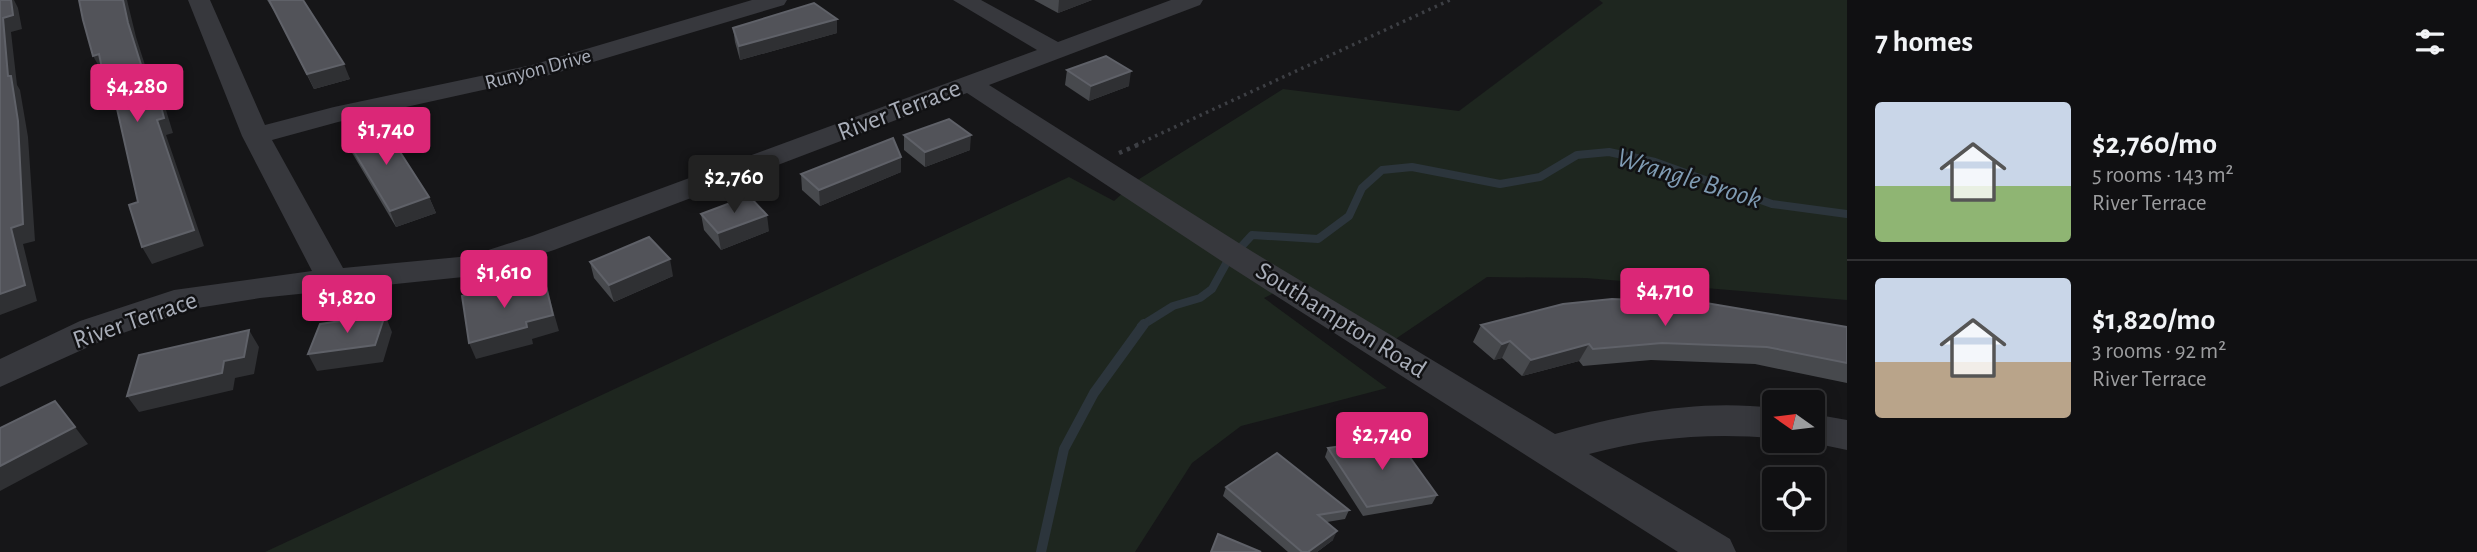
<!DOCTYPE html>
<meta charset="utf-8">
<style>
:root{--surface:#101012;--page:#19191b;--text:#f1f3f6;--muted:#9c9d9f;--line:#303032;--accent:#db2777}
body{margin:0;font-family:"Alegreya Sans",sans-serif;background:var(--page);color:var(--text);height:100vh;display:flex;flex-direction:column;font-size:26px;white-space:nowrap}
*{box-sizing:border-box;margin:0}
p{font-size:23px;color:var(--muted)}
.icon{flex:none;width:38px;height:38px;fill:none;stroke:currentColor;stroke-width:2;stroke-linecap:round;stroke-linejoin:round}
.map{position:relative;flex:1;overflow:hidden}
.details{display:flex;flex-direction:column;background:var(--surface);width:630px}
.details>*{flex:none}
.needle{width:46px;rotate:284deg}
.tools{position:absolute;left:1762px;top:390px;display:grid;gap:14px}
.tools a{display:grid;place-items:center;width:63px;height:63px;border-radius:7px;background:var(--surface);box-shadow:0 4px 18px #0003,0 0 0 2px var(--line);font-size:35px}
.price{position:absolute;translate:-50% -60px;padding:0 16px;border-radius:7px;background:var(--accent);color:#fff;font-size:23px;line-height:46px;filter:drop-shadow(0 2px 4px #0008)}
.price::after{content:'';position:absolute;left:50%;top:42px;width:21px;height:16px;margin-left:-10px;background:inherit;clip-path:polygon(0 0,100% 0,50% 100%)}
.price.current{background:#222;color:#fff}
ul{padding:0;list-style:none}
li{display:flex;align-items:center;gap:21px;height:175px;padding:0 28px}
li+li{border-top:2px solid var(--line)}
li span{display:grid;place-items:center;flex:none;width:196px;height:140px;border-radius:7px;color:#555}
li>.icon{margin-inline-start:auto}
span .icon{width:84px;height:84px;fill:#fffc;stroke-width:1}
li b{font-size:30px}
h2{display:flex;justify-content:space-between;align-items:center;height:84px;padding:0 28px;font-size:30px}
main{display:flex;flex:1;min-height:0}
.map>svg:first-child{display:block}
</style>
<main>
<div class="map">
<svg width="1847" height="552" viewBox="0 0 1847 552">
<rect width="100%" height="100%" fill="#161618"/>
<!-- green -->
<path fill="#1e261f" d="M 1599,0 L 1847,0 L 1847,300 L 1586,278 L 1487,277 L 1394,340 L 1297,281 L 1264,298 L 1387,388 L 1241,426 L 1192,463 L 1135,552 L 265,552 L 1069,177 L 1114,201 L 1136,181 L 1283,89 L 1459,111 L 1603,3 Z"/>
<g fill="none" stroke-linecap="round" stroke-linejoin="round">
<!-- stream-far1 -->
<g stroke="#2c353c" stroke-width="8">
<path d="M 1241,247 L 1252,235 L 1318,239 L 1349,216 L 1362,188 L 1382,170 L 1412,167 L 1500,184 L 1540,177 L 1577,155 L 1609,152 L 1655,162 L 1772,204 L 1847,214"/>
<path d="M 1141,326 L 1173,306 L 1200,298 L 1212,289 L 1227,262"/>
</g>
<!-- stream -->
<path stroke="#2c353c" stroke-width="10" d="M 1041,552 L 1064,449 L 1094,393 L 1144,324"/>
<!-- path-far1 -->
<path stroke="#3d3f44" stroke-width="3.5" stroke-dasharray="2.5 4.5" stroke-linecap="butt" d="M 1136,145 L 1450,0"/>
<!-- path -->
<path stroke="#3d3f44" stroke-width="4.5" stroke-dasharray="3.5 5" stroke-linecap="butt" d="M 1119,153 L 1140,144"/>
<!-- minor -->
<g fill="#37383d" fill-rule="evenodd">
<path d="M 188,0 L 210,0 L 265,125 L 334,107 L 532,65 L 752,0 L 787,0 L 784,5 L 546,76 L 338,122 L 272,140 L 343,268 L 470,256 L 532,236 L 1037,50 L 953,0 L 981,0 L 1058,42 L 1171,0 L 1203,0 L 1200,5 L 989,85 L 1253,252 L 1555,434 C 1628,413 1698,399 1774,408 L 1774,438 C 1710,433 1652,437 1589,454 L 1730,539 L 1736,552 L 1678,552 L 1229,266 L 967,93 L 554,250 L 473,276 L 260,298 L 191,309 L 106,339 L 0,387 L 0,359 L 80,321 L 174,290 L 312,271 L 242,136 Z"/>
<path d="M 1813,414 L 1847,420 L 1847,450 L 1804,441 L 1813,441 Z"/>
</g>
</g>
<!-- wall -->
<g fill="#47494d">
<path d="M 267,0 L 303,0 L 350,79 L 314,89 L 279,19 Z"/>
<path d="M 1034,0 L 1092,0 L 1058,13 Z"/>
<path d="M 837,19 L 837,33 L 740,60 L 735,42 L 733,28 Z"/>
<path d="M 1067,70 L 1129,86 L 1089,101 L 1065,85 Z"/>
<path d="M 344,135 L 429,197 L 436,213 L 396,227 L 351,151 Z"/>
<path d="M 904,135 L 970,150 L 925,167 L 904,150 Z"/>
<path d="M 901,172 L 820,206 L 802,190 L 801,174 Z"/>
<path d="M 701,214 L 769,231 L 721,250 L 704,230 Z"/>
<path d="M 590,262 L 673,276 L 614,302 L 594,278 Z"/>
<path d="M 1481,325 L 1847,327 L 1847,383 L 1755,364 L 1651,360 L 1583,366 L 1579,361 L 1522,376 L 1502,358 L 1494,360 L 1473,342 Z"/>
<path d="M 1328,448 L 1437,495 L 1432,504 L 1363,516 L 1325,457 Z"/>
<path d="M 1226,487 L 1349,510 L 1345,519 L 1327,522 L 1333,540 L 1317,552 L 1288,552 L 1223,496 Z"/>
</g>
<!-- shaded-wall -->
<g fill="#2f3033">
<path d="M 11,0 L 14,0 L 18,8 L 22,29 L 11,32 L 17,85 L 20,90 L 28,137 L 35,241 L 23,244 L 37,301 L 0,315 L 0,294 L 11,228 L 8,76 L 3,18 Z"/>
<path d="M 123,0 L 127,0 L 136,37 L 160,112 L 151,97 L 128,23 Z"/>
<path d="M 1059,0 L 1092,0 L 1058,13 Z"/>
<path d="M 837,19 L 837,33 L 740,60 L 739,46 Z"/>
<path d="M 99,54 L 107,69 L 101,70 L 93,56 Z"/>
<path d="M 344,64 L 350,79 L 314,89 L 307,74 Z"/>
<path d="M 1131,71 L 1129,86 L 1089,101 L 1091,86 Z"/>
<path d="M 113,91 L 121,106 L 116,107 L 107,92 Z"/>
<path d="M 158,95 L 166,110 L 173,133 L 166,135 L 204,246 L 152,264 L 142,247 L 157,120 Z"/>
<path d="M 971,135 L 970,150 L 925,167 L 925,152 Z"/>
<path d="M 901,157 L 901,172 L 820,206 L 819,190 Z"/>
<path d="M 429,197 L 436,213 L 396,227 L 390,211 Z"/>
<path d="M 767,215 L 769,231 L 721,250 L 718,233 Z"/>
<path d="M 670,259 L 673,276 L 614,302 L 609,285 Z"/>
<path d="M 545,282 L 559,331 L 532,339 L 533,344 L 476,359 L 469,343 L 526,322 Z"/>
<path d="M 385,315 L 392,332 L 383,362 L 317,371 L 308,354 Z"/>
<path d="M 249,330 L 259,347 L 254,374 L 235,378 L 233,390 L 139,412 L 127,396 L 224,361 Z"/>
<path d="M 1510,341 L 1502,358 L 1494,360 L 1502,344 Z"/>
<path d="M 1589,344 L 1579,361 L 1522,376 L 1531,360 Z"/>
<path d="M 55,401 L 88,444 L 0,491 L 0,466 Z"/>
<path d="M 1337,531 L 1333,540 L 1317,552 L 1308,552 Z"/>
</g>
<!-- building -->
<g fill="#525359" stroke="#5f6168" stroke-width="2">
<path d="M 0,0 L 11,0 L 13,15 L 3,18 L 8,76 L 11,76 L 18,121 L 23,224 L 11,228 L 25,285 L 0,294 Z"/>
<path d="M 79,0 L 123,0 L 128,23 L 151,97 L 158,95 L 164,118 L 157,120 L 194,230 L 142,247 L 129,205 L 138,202 L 113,91 L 107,92 L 99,54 L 93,56 L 83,20 Z"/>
<path d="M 269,0 L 303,0 L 344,64 L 307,74 Z"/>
<path d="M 814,3 L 837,19 L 739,46 L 733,28 Z"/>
<path d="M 1106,56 L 1131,71 L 1091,86 L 1067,70 Z"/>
<path d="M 949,119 L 971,135 L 925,152 L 904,135 Z"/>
<path d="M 382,124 L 429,197 L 390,211 L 344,135 Z"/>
<path d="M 893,138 L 901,157 L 819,190 L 801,174 Z"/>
<path d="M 749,196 L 767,215 L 718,233 L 701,214 Z"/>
<path d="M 649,237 L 670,259 L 609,285 L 590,262 Z"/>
<path d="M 545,282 L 553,315 L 526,322 L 527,327 L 469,343 L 462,296 L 499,286 L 500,293 Z"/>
<path d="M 1612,299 L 1706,303 L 1847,327 L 1847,363 L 1767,347 L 1662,343 L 1593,349 L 1589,344 L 1531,360 L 1510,341 L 1502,344 L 1481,325 L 1563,304 Z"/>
<path d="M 385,315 L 375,345 L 308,354 L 320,324 Z"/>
<path d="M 249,330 L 244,357 L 224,361 L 222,373 L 127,396 L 139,355 Z"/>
<path d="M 55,401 L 75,427 L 0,466 L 0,428 Z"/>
<path d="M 1396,438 L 1437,495 L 1367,507 L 1328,448 Z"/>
<path d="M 1277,453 L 1349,510 L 1318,515 L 1337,531 L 1308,552 L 1302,552 L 1226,487 Z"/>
<path d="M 1218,534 L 1261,552 L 1211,552 Z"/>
</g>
<g text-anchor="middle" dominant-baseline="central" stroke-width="5" stroke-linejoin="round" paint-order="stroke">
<!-- far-street labels -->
<g font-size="21" fill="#a8adb8" stroke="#111113">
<text transform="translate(538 69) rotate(-15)">Runyon Drive</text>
</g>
<!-- street labels -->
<g font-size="26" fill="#a8adb8" stroke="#111113">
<text transform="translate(899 110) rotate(-21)">River Terrace</text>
<text transform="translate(135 320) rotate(-19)">River Terrace</text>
<text transform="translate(1341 320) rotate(32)">Southampton Road</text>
</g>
<!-- water labels -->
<g font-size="28" font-style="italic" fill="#7f9bb3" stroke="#111113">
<text transform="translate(1689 179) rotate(17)">Wrangle Brook</text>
</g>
</g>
</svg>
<div class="tools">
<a><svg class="needle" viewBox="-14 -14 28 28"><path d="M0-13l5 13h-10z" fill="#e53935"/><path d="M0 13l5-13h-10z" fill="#9c9d9f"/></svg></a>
<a><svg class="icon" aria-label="locate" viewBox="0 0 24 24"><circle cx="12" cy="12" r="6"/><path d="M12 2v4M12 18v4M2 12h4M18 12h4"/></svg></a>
</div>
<b class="price" style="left:137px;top:124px">$4,280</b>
<b class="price" style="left:386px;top:167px">$1,740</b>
<b class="price current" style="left:734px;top:215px">$2,760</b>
<b class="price" style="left:504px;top:310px">$1,610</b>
<b class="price" style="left:1665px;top:328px">$4,710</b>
<b class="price" style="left:347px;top:335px">$1,820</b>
<b class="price" style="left:1382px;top:472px">$2,740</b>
</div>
<section class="details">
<h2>7 homes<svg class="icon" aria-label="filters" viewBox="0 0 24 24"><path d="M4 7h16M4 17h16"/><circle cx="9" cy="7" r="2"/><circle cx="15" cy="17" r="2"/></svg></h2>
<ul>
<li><span style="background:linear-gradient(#c9d6e8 60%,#8fb573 0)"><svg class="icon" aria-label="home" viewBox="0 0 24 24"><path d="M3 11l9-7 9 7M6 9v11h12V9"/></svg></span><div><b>$2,760/mo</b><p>5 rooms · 143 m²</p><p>River Terrace</p></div></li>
<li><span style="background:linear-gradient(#c9d6e8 60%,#b9a48a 0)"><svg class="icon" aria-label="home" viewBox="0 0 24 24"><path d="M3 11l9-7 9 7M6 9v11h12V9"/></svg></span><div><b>$1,820/mo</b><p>3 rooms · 92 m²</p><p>River Terrace</p></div></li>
</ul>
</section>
</main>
